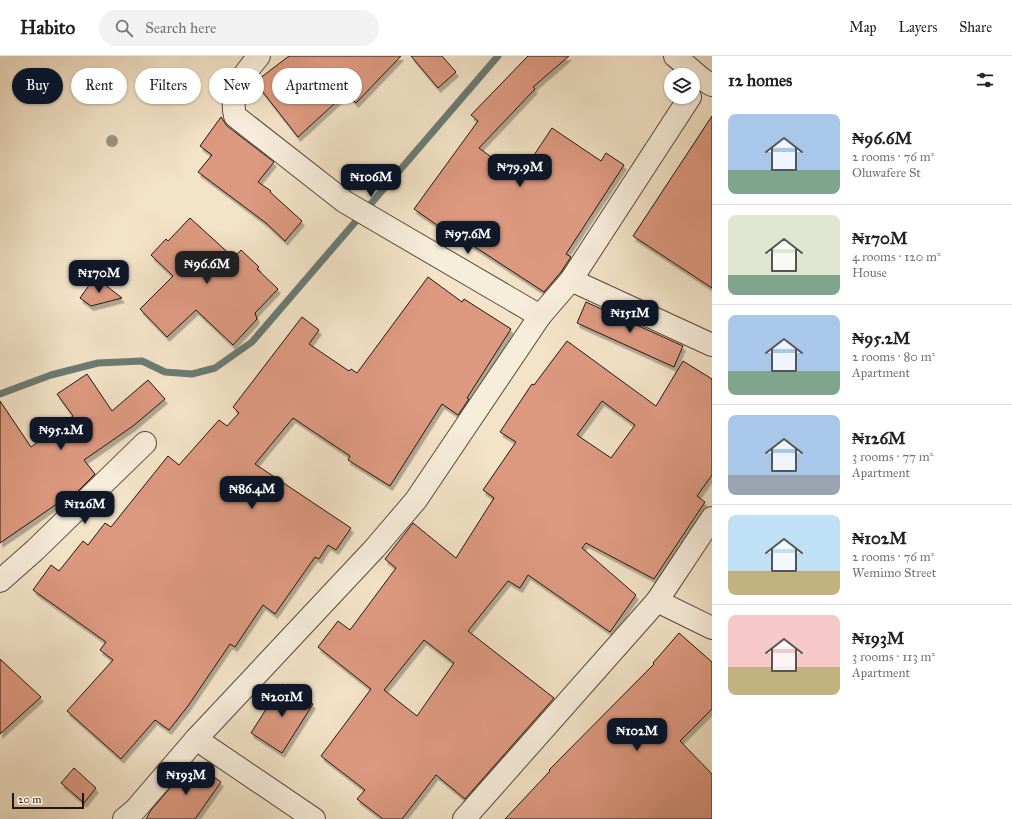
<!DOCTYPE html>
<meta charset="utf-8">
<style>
:root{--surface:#fff;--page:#f2f2f2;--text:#202124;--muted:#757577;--line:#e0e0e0;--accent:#111827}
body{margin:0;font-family:"IM FELL Great Primer",serif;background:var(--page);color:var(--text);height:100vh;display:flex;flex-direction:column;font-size:15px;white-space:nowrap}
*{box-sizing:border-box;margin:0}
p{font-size:13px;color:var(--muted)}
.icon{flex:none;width:22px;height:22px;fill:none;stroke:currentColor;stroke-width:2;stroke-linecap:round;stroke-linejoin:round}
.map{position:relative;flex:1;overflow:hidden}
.details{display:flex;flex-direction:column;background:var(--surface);width:300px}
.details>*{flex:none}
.top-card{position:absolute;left:12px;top:12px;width:380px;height:36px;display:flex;gap:8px}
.fabs{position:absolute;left:664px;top:12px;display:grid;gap:8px}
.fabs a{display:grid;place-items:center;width:36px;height:36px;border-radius:50%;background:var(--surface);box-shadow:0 1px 3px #0004;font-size:20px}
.scale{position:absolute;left:12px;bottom:10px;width:72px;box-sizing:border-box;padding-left:4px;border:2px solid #20160e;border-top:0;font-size:11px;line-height:14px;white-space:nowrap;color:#20160e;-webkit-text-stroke:3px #f7eddb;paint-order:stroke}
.price{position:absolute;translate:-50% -34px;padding:0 9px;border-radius:8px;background:var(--accent);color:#fff;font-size:13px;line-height:26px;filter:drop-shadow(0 1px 2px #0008)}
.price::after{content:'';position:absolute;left:50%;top:24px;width:12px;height:9px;margin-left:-6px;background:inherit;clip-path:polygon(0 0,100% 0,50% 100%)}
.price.selected{background:#222;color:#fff}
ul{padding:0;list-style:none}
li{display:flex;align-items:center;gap:12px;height:100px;padding:0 16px}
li+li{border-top:1px solid var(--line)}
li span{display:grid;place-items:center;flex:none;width:112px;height:80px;border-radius:8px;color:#555}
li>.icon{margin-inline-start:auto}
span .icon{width:48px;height:48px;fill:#fffc;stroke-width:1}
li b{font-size:17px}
h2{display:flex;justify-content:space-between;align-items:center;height:48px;padding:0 16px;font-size:17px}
.tag{padding:0 14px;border-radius:18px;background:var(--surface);box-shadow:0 1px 3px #0004;font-size:14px;line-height:36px}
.tag.selected{background:var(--accent);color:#fff}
header{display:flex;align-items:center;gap:24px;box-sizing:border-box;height:56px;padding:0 20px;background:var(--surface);border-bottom:1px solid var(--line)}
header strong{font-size:19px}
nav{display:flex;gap:22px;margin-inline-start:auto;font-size:14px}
.search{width:280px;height:36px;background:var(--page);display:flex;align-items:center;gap:10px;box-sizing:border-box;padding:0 14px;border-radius:22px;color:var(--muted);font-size:15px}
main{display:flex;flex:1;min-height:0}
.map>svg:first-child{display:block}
</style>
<header>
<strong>Habito</strong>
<div class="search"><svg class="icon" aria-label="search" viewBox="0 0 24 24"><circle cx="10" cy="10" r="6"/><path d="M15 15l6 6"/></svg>Search here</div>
<nav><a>Map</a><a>Layers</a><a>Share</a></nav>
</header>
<main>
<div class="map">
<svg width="712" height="763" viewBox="0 0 712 763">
<defs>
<filter id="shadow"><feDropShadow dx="2.5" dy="4.5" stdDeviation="0" flood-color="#0004"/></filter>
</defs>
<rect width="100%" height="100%" fill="#f3e3c8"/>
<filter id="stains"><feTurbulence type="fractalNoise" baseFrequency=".005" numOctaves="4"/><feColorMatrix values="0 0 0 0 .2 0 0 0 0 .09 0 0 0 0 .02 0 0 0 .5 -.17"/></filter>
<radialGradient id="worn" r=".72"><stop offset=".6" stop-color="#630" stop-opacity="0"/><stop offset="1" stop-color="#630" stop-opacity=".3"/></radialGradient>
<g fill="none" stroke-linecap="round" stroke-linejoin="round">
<!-- stream -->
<path stroke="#6a7b74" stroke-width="7" d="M 0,338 L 51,319 L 98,307 L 142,305 L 165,316 L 192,318 L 215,312 L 252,286 L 498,0"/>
</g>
<!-- building -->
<g fill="#dd9980" stroke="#20160e" fill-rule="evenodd" filter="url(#shadow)">
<path d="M 289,0 L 401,0 L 356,47 L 346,37 L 298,81 L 255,26 Z"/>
<path d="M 411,0 L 442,0 L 456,16 L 438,32 Z"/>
<path d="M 528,0 L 569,0 L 533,31 L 535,33 L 479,92 L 513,117 L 518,109 L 524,114 L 552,72 L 601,105 L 606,97 L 624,109 L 566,198 L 571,201 L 561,216 L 544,236 L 449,174 L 447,176 L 414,153 L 478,65 L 471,59 Z"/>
<path d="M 712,60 L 712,232 L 633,180 Z"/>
<path d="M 221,61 L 227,70 L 274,106 L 258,126 L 271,135 L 270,136 L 302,165 L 285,185 L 266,167 L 198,116 L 212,99 L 200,90 Z"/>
<path d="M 190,162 L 234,202 L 241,194 L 259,211 L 257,213 L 278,233 L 255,257 L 257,263 L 233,289 L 196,254 L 167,281 L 140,253 L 173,220 L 151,199 L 166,183 L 168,185 Z"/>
<path d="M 95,221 L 122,242 L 91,250 L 80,242 Z"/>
<path d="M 428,221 L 462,246 L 464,243 L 511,273 L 467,342 L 469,343 L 458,359 L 442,348 L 390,430 L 348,404 L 350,400 L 293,362 L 255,408 L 351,472 L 336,494 L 328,489 L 319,503 L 315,501 L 275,558 L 263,549 L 235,591 L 230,588 L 188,650 L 169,674 L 155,664 L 121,703 L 67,655 L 113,604 L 100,594 L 106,586 L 33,534 L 51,509 L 59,515 L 83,485 L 88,489 L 105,467 L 111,471 L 168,400 L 179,409 L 219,364 L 227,370 L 239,357 L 233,351 L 302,261 L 319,274 L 309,288 L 349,315 L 351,313 L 357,317 Z"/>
<path d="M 586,246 L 683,290 L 674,311 L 577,267 Z"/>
<path d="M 567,285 L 656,350 L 683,305 L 712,323 L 712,419 L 697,440 L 705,446 L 654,523 L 586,487 L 582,492 L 636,539 L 610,576 L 528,519 L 520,532 L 508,525 L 468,575 L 554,642 L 465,743 L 436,719 L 402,763 L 383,763 L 357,743 L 365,734 L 321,700 L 371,633 L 318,591 L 338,565 L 350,574 L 396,512 L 385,503 L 413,467 L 456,502 L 494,442 L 483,434 L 516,386 L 500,376 L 532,328 L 534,329 ZM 602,345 L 635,369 L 611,402 L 577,379 ZM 424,584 L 454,607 L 417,660 L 384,634 Z"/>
<path d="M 87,318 L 112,355 L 148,324 L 165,343 L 133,370 L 84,404 L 95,418 L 76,437 L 68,443 L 67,441 L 0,487 L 0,345 L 31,391 L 73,360 L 57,338 Z"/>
<path d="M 679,577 L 712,606 L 712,653 L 680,685 L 712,718 L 712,763 L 505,763 L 550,715 L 549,714 L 654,608 L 653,607 Z"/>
<path d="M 0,603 L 41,641 L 0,678 Z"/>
<path d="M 282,628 L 313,648 L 282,697 L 251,677 Z"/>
<path d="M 193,706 L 221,726 L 195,763 L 146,763 L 151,754 Z"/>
<path d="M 74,712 L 96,732 L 84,747 L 61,727 Z"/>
</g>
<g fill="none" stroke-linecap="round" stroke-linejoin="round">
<!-- minor casing -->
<g stroke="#55493c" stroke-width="24">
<g id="minor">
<path d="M 259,0 C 244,18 229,35 235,60 L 345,146 L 540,260"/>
<path d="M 675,0 L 702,23 L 712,29"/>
<path d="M 571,224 L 712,289"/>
<path d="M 0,525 L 35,494 L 145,387"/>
<path d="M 657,545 L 712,572"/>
<path d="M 196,683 L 314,763"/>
<path d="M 124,763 L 135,754 L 196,683 L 375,492 L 416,444 L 540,260 L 571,224 L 690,41"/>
<path d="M 464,763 L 657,545 L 712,462"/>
</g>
</g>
<!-- minor -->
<use href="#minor" stroke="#f7eddb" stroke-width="22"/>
</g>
<!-- trees -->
<circle fill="#9d947c" cx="112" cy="85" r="6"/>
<rect width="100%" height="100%" filter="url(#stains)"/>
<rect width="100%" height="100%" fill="url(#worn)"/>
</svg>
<div class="fabs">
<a><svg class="icon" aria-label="layers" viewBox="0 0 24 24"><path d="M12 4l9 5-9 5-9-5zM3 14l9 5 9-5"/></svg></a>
</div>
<div class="scale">20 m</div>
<b class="price" style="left:520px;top:132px">₦79.9M</b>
<b class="price" style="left:371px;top:142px">₦106M</b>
<b class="price" style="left:468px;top:199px">₦97.6M</b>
<b class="price selected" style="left:207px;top:229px">₦96.6M</b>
<b class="price" style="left:99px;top:238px">₦170M</b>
<b class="price" style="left:630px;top:278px">₦151M</b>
<b class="price" style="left:61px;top:395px">₦95.2M</b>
<b class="price" style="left:252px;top:454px">₦86.4M</b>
<b class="price" style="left:85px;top:469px">₦126M</b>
<b class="price" style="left:282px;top:662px">₦201M</b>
<b class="price" style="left:637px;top:696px">₦102M</b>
<b class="price" style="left:186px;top:740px">₦193M</b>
<div class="top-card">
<a class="tag selected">Buy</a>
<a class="tag">Rent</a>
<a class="tag">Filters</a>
<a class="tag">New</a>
<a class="tag">Apartment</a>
</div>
</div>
<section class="details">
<h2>12 homes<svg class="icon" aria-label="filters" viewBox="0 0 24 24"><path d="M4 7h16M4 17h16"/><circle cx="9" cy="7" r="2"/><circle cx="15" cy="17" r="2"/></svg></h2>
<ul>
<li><span style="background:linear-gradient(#a9c7e8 70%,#7fa58c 0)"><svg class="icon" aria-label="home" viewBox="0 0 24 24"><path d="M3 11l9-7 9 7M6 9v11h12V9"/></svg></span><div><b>₦96.6M</b><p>2 rooms · 76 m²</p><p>Oluwafere St</p></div></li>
<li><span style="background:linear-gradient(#dfe7d0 75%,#7fa58c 0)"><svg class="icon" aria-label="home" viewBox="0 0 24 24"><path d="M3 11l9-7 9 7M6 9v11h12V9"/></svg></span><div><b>₦170M</b><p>4 rooms · 120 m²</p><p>House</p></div></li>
<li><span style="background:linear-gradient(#a9c7e8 70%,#7fa58c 0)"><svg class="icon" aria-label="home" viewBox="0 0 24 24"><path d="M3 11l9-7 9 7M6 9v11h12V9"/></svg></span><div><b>₦95.2M</b><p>2 rooms · 80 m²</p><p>Apartment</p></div></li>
<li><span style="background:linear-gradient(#a9c7e8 75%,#9aa5b1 0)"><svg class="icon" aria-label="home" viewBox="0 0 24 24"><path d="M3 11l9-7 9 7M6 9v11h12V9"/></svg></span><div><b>₦126M</b><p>3 rooms · 77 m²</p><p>Apartment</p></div></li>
<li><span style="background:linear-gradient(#bfe0f5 70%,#c2b280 0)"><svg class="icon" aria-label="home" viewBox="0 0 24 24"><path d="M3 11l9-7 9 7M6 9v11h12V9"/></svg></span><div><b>₦102M</b><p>2 rooms · 76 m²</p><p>Wemimo Street</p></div></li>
<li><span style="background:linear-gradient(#f6c9c9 65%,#c2b280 0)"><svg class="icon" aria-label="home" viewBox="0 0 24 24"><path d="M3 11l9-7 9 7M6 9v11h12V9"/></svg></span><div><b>₦193M</b><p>3 rooms · 113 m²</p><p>Apartment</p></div></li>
</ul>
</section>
</main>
